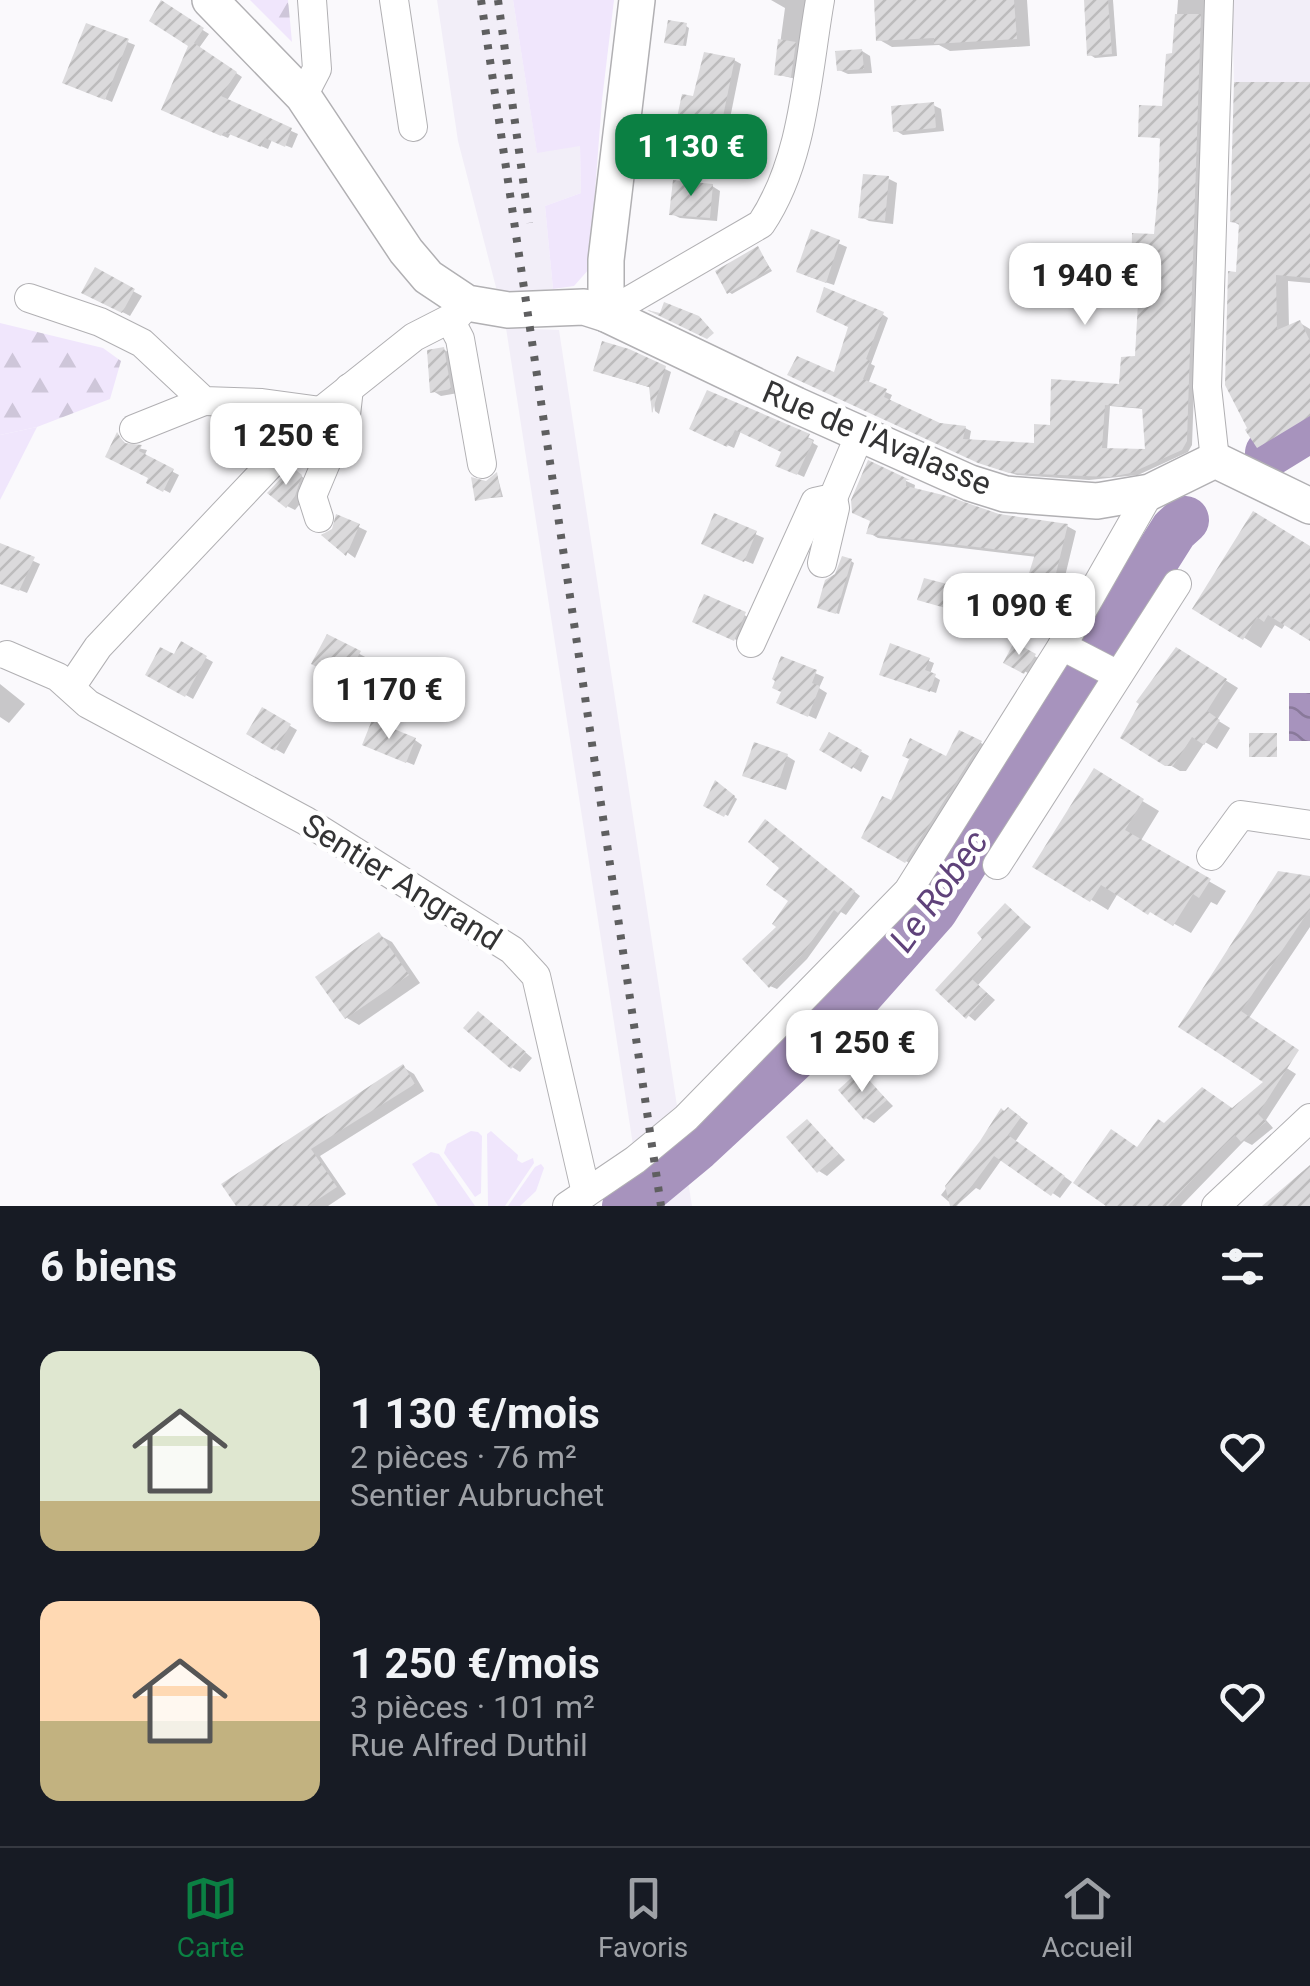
<!DOCTYPE html>
<html lang="fr">
<meta charset="utf-8">
<style>
:root{--surface:#171b24;--page:#20242c;--text:#f1f3f6;--muted:#9ea1a6;--line:#363941;--accent:#0b8043}
body{margin:0;font-family:Roboto,sans-serif;background:var(--page);color:var(--text);height:100vh;display:flex;flex-direction:column;font-size:38px;white-space:nowrap}
*{box-sizing:border-box;margin:0}
p{font-size:32px;color:var(--muted)}
.icon{flex:none;width:55px;height:55px;fill:none;stroke:currentColor;stroke-width:2;stroke-linecap:round;stroke-linejoin:round}
.map{position:relative;height:1206px;overflow:hidden}
.sheet{display:flex;flex-direction:column;background:var(--surface);flex:1}
.sheet>*{flex:none}
.price{position:absolute;translate:-50% -85px;padding:0 22px;border-radius:20px;background:#fff;color:#222;font-size:32px;line-height:65px;filter:drop-shadow(0 2px 5px #0008)}
.price::after{content:'';position:absolute;left:50%;top:60px;width:30px;height:22px;margin-left:-15px;background:inherit;clip-path:polygon(0 0,100% 0,50% 100%)}
.price.active{background:var(--accent);color:#fff}
ul{padding:0;list-style:none}
li{display:flex;align-items:center;gap:30px;height:250px;padding:0 40px}
li span{display:grid;place-items:center;flex:none;width:280px;height:200px;border-radius:20px;color:#555}
li>.icon{margin-inline-start:auto}
span .icon{width:120px;height:120px;fill:#fffc;stroke-width:1}
li b{font-size:42px}
h2{display:flex;justify-content:space-between;align-items:center;height:120px;padding:0 40px;font-size:42px}
.tab-bar{display:flex;justify-content:space-around;align-items:center;height:140px;border-top:2px solid var(--line);background:var(--surface);font-size:28px;color:var(--muted)}
.tab-bar a{display:grid;justify-items:center;gap:5px}
.tab-bar .active{color:var(--accent)}
.map>svg:first-child{display:block}
</style>
<div class="map">
<svg width="1310" height="1206" viewBox="0 0 1310 1206">
<defs>
<pattern id="forest-firs" width="22" height="20" patternUnits="userSpaceOnUse" patternTransform="scale(2.5)"><rect width="22" height="20" fill="#f0e6fc"/><path d="M5 1l3.5 6h-7zM16 11l3.5 6h-7z" fill="#cec6d9"/></pattern>
<pattern id="water-waves" width="16" height="10" patternUnits="userSpaceOnUse" patternTransform="scale(2.5)"><rect width="16" height="10" fill="#a793bd"/><path d="M0 5q4-4 8 0t8 0" fill="none" stroke="#89799a"/></pattern>
<pattern id="building-hatch" width="6" height="6" patternUnits="userSpaceOnUse" patternTransform="scale(2.5)"><rect width="6" height="6" fill="#dbdadc"/><path d="M-1 1l2-2M0 6l6-6M5 7l2-2" fill="none" stroke="#bdbcbd"/></pattern>
</defs>
<rect width="100%" height="100%" fill="#faf9fc"/>
<!-- built -->
<g fill="#f2eef8">
<path d="M 437,0 L 513,0 L 537,152 L 580,145 L 581,193 L 545,206 L 553,289 L 498,295 L 458,141 Z"/>
<path d="M 1232,0 L 1310,0 L 1310,231 L 1230,222 L 1234,82 Z"/>
<path d="M 506,328 L 559,330 L 677,1106 L 633,1145 Z"/>
<path d="M 682,1145 L 692,1206 L 643,1206 L 638,1176 Z"/>
</g>
<!-- green -->
<g fill="#f0e6fc">
<path d="M 513,0 L 614,0 L 602,100 L 589,269 L 574,286 L 553,289 L 545,206 L 581,193 L 580,146 L 537,153 Z"/>
<path d="M 37,427 L 0,500 L 0,435 Z"/>
<path d="M 471,1131 L 478,1132 L 482,1136 L 481,1193 L 475,1197 L 444,1153 L 447,1144 Z"/>
<path d="M 491,1131 L 518,1155 L 517,1160 L 522,1163 L 533,1158 L 534,1163 L 505,1206 L 488,1206 L 487,1134 Z"/>
<path d="M 431,1152 L 439,1154 L 475,1206 L 438,1206 L 412,1164 Z"/>
<path d="M 541,1164 L 544,1168 L 536,1191 L 520,1206 L 508,1206 L 535,1167 Z"/>
</g>
<!-- forest -->
<g fill="url(#forest-firs)">
<path d="M 250,0 L 288,0 L 292,42 Z"/>
<path d="M 0,323 L 103,348 L 121,361 L 110,399 L 37,427 L 0,435 Z"/>
</g>
<!-- water -->
<rect fill="url(#water-waves)" x="1289" y="693" width="21" height="48"/>
<!-- shadow -->
<g fill="#0003" fill-rule="evenodd">
<path d="M 771,0 L 809,0 L 796,79 L 776,74 L 785,8 Z"/>
<path d="M 876,0 L 1027,0 L 1030,46 L 950,51 L 939,45 L 892,47 L 878,39 Z"/>
<path d="M 1086,0 L 1113,0 L 1117,56 L 1095,58 L 1089,54 Z"/>
<path d="M 1178,0 L 1208,0 L 1192,445 L 1188,452 L 1138,475 L 1089,480 L 1017,475 L 986,465 L 836,376 L 882,314 L 888,318 L 871,364 L 875,366 L 868,384 L 892,395 L 889,402 L 940,425 L 965,428 L 971,431 L 969,442 L 1036,446 L 1052,427 L 1122,387 L 1137,359 L 1141,305 L 1134,300 L 1156,237 L 1163,139 L 1141,135 L 1165,108 L 1174,56 ZM 1110,406 L 1144,409 L 1148,452 L 1107,450 Z"/>
<path d="M 162,4 L 209,34 L 199,48 L 242,77 L 226,102 L 298,134 L 292,148 L 272,140 L 268,149 L 231,133 L 228,138 L 171,113 L 191,45 Z"/>
<path d="M 87,26 L 135,45 L 112,102 L 72,85 Z"/>
<path d="M 686,26 L 689,28 L 686,46 L 670,44 Z"/>
<path d="M 862,51 L 870,56 L 872,73 L 848,74 L 839,70 Z"/>
<path d="M 734,60 L 741,64 L 726,138 L 678,126 Z"/>
<path d="M 1310,84 L 1310,283 L 1288,281 L 1289,328 L 1300,323 L 1310,329 L 1310,431 L 1272,453 L 1258,446 L 1238,274 L 1241,226 L 1232,221 Z"/>
<path d="M 933,105 L 941,109 L 944,131 L 903,135 L 895,130 Z"/>
<path d="M 889,179 L 897,183 L 893,224 L 869,221 L 860,216 Z"/>
<path d="M 712,186 L 720,191 L 717,221 L 680,218 L 672,214 Z"/>
<path d="M 812,232 L 847,247 L 834,285 L 807,276 Z"/>
<path d="M 758,249 L 772,271 L 732,294 L 729,292 Z"/>
<path d="M 96,271 L 142,296 L 130,316 L 84,292 Z"/>
<path d="M 443,349 L 451,354 L 458,393 L 441,396 L 433,391 Z"/>
<path d="M 629,351 L 671,372 L 659,414 L 655,411 L 652,388 L 602,373 Z"/>
<path d="M 708,393 L 814,440 L 813,443 L 818,446 L 804,477 L 784,468 L 784,451 L 741,431 L 734,448 L 698,432 Z"/>
<path d="M 118,436 L 128,446 L 147,450 L 144,457 L 179,475 L 170,493 L 149,482 L 151,478 L 108,456 Z"/>
<path d="M 869,464 L 915,485 L 914,491 L 998,517 L 1067,526 L 1076,531 L 1060,597 L 1028,585 L 1037,557 L 878,538 L 869,533 L 873,521 Z"/>
<path d="M 300,475 L 309,482 L 303,500 L 295,510 L 287,506 Z"/>
<path d="M 497,475 L 503,497 L 477,499 L 487,484 Z"/>
<path d="M 715,516 L 764,538 L 753,564 L 712,547 Z"/>
<path d="M 338,517 L 367,531 L 355,558 L 325,536 L 335,531 Z"/>
<path d="M 0,546 L 40,564 L 27,593 L 0,582 Z"/>
<path d="M 1310,548 L 1310,638 L 1286,623 L 1282,629 L 1275,625 L 1261,648 L 1196,608 Z"/>
<path d="M 851,561 L 854,563 L 839,614 L 823,609 L 837,576 Z"/>
<path d="M 920,599 L 1034,609 L 1042,614 L 1037,633 Z"/>
<path d="M 744,615 L 752,619 L 743,643 L 700,623 Z"/>
<path d="M 328,637 L 367,658 L 354,683 L 315,663 Z"/>
<path d="M 182,645 L 213,662 L 193,699 L 148,674 L 175,658 Z"/>
<path d="M 892,646 L 934,663 L 930,674 L 940,680 L 936,693 L 887,676 Z"/>
<path d="M 1015,646 L 1038,658 L 1028,673 L 1006,662 Z"/>
<path d="M 1177,650 L 1238,688 L 1217,720 L 1230,728 L 1217,749 L 1205,742 L 1186,771 L 1180,771 L 1123,737 Z"/>
<path d="M 783,659 L 824,677 L 819,688 L 827,693 L 816,719 L 787,706 Z"/>
<path d="M 0,684 L 25,704 L 9,723 L 0,717 Z"/>
<path d="M 263,710 L 297,730 L 284,754 L 249,734 Z"/>
<path d="M 960,733 L 985,745 L 911,864 L 864,837 L 892,804 L 948,759 Z"/>
<path d="M 830,735 L 869,756 L 861,772 L 823,749 Z"/>
<path d="M 415,740 L 422,745 L 414,765 L 373,748 Z"/>
<path d="M 787,756 L 795,761 L 786,790 L 753,779 Z"/>
<path d="M 1094,772 L 1159,811 L 1140,842 L 1226,891 L 1217,905 L 1211,902 L 1191,933 L 1118,893 L 1108,910 L 1036,866 Z"/>
<path d="M 716,783 L 737,799 L 728,816 L 706,804 Z"/>
<path d="M 771,826 L 860,896 L 846,915 L 841,912 L 807,959 L 777,989 L 770,986 L 780,927 L 792,901 Z"/>
<path d="M 1310,880 L 1310,927 L 1249,1018 L 1285,1067 L 1296,1074 L 1266,1120 L 1273,1128 L 1252,1145 L 1244,1141 L 1181,1206 L 1111,1206 L 1138,1150 L 1165,1125 L 1232,1110 L 1267,1081 L 1181,1026 Z"/>
<path d="M 1005,906 L 1031,927 L 978,985 L 995,1000 L 975,1021 L 938,990 L 986,938 Z"/>
<path d="M 379,935 L 392,942 L 420,983 L 359,1025 L 347,1018 Z"/>
<path d="M 486,1018 L 532,1058 L 520,1072 L 512,1067 Z"/>
<path d="M 902,1019 L 938,1054 L 920,1070 L 912,1065 Z"/>
<path d="M 403,1067 L 414,1074 L 424,1091 L 320,1156 L 346,1194 L 328,1206 L 239,1206 Z"/>
<path d="M 860,1073 L 893,1106 L 874,1123 L 866,1118 Z"/>
<path d="M 1016,1114 L 1028,1123 L 1015,1142 L 1072,1182 L 1060,1198 L 1002,1159 L 980,1190 L 976,1188 L 956,1206 L 948,1201 L 941,1195 L 982,1143 Z"/>
<path d="M 808,1122 L 845,1160 L 827,1176 L 819,1171 Z"/>
</g>
<g fill="none" stroke-linecap="round" stroke-linejoin="round">
<!-- river -->
<g stroke="#a793bd" stroke-width="48">
<path d="M 1269,453 L 1310,428"/>
<path d="M 626,1206 L 697,1147 L 848,1007 L 934,910 L 1174,530 L 1185,520"/>
</g>
</g>
<!-- building -->
<g fill="url(#building-hatch)" fill-rule="evenodd">
<path d="M 161,0 L 204,28 L 194,43 L 237,72 L 221,96 L 292,128 L 285,147 L 265,138 L 261,147 L 224,132 L 221,136 L 161,110 L 188,46 L 149,21 Z"/>
<path d="M 874,0 L 1014,0 L 1017,39 L 934,44 L 934,38 L 876,41 Z"/>
<path d="M 1084,0 L 1108,0 L 1112,54 L 1087,56 Z"/>
<path d="M 1175,14 L 1201,14 L 1187,441 L 1182,450 L 1131,473 L 1110,477 L 1009,473 L 978,463 L 787,375 L 797,356 L 834,372 L 848,327 L 816,312 L 824,287 L 884,312 L 866,359 L 870,361 L 863,379 L 887,389 L 884,397 L 940,423 L 966,426 L 963,439 L 1034,443 L 1034,424 L 1050,425 L 1051,379 L 1119,384 L 1121,357 L 1135,356 L 1138,302 L 1131,302 L 1132,233 L 1154,234 L 1158,192 L 1160,138 L 1138,137 L 1139,105 L 1162,106 L 1166,54 L 1172,53 ZM 1105,405 L 1142,408 L 1145,449 L 1102,448 Z"/>
<path d="M 668,20 L 687,23 L 683,46 L 664,43 Z"/>
<path d="M 86,23 L 129,39 L 105,100 L 62,83 Z"/>
<path d="M 778,39 L 796,42 L 791,77 L 774,75 Z"/>
<path d="M 862,49 L 864,69 L 837,71 L 835,51 Z"/>
<path d="M 704,52 L 735,58 L 719,136 L 675,127 L 682,94 L 693,96 Z"/>
<path d="M 1234,82 L 1310,82 L 1310,278 L 1276,275 L 1277,330 L 1300,320 L 1310,341 L 1310,416 L 1257,448 L 1245,430 L 1247,428 L 1225,385 L 1228,271 L 1236,272 L 1239,223 L 1230,222 Z"/>
<path d="M 934,102 L 936,128 L 893,132 L 891,106 Z"/>
<path d="M 863,174 L 889,176 L 885,221 L 858,218 Z"/>
<path d="M 673,180 L 713,184 L 710,218 L 669,215 Z"/>
<path d="M 811,229 L 840,240 L 826,283 L 796,272 Z"/>
<path d="M 758,246 L 770,269 L 727,294 L 715,271 Z"/>
<path d="M 95,267 L 135,289 L 122,313 L 81,293 Z"/>
<path d="M 664,302 L 699,316 L 714,333 L 707,339 L 647,310 L 660,313 Z"/>
<path d="M 602,341 L 629,349 L 666,366 L 652,413 L 649,387 L 593,371 Z"/>
<path d="M 444,347 L 451,389 L 430,393 L 427,350 Z"/>
<path d="M 707,390 L 810,434 L 808,438 L 813,441 L 797,475 L 775,466 L 781,452 L 735,430 L 727,447 L 689,429 Z"/>
<path d="M 117,432 L 124,443 L 142,445 L 139,451 L 174,469 L 163,492 L 146,483 L 148,478 L 105,457 Z"/>
<path d="M 868,460 L 910,480 L 906,480 L 906,486 L 947,496 L 999,514 L 1068,524 L 1051,594 L 1025,586 L 1035,554 L 866,534 L 870,521 L 852,513 L 851,500 Z"/>
<path d="M 292,467 L 302,475 L 295,496 L 286,508 L 267,493 Z"/>
<path d="M 497,472 L 501,496 L 475,501 L 471,477 L 486,481 Z"/>
<path d="M 1253,511 L 1310,546 L 1310,641 L 1268,615 L 1264,622 L 1257,617 L 1243,640 L 1192,609 Z"/>
<path d="M 714,513 L 757,531 L 744,562 L 701,544 Z"/>
<path d="M 336,514 L 360,524 L 346,556 L 321,535 L 332,529 Z"/>
<path d="M 0,543 L 35,557 L 19,591 L 0,584 Z"/>
<path d="M 842,556 L 852,559 L 836,614 L 817,608 L 825,580 L 835,574 Z"/>
<path d="M 924,578 L 1035,607 L 1028,631 L 917,600 Z"/>
<path d="M 704,594 L 746,612 L 734,641 L 692,622 Z"/>
<path d="M 327,634 L 361,651 L 345,681 L 311,664 Z"/>
<path d="M 181,641 L 207,656 L 185,697 L 145,675 L 160,647 L 174,654 Z"/>
<path d="M 1014,642 L 1036,654 L 1024,674 L 1003,663 Z"/>
<path d="M 890,643 L 930,658 L 925,670 L 936,674 L 930,692 L 879,675 Z"/>
<path d="M 1176,647 L 1227,679 L 1207,711 L 1220,720 L 1204,745 L 1192,737 L 1173,766 L 1165,766 L 1120,738 L 1139,704 L 1136,702 Z"/>
<path d="M 781,656 L 817,670 L 812,683 L 820,686 L 808,717 L 776,703 L 781,692 L 772,688 L 775,681 L 772,679 Z"/>
<path d="M 262,707 L 291,724 L 275,751 L 246,734 Z"/>
<path d="M 372,720 L 416,738 L 406,763 L 362,745 Z"/>
<path d="M 959,730 L 982,741 L 905,863 L 861,838 L 882,796 L 891,800 L 909,759 L 902,756 L 910,738 L 946,756 Z"/>
<path d="M 829,732 L 862,750 L 852,769 L 819,750 Z"/>
<rect x="1249" y="733" width="28" height="24"/>
<path d="M 754,742 L 788,754 L 777,787 L 742,776 Z"/>
<path d="M 1094,768 L 1144,799 L 1125,830 L 1211,879 L 1199,898 L 1193,894 L 1173,926 L 1150,912 L 1148,915 L 1101,885 L 1090,902 L 1032,867 Z"/>
<path d="M 715,780 L 735,796 L 724,817 L 703,806 Z"/>
<path d="M 765,819 L 855,891 L 838,913 L 834,910 L 801,956 L 769,988 L 742,959 L 776,927 L 772,924 L 788,901 L 766,885 L 779,868 L 748,842 Z"/>
<path d="M 1278,871 L 1310,876 L 1310,909 L 1241,1011 L 1299,1050 L 1258,1114 L 1266,1122 L 1241,1142 L 1235,1135 L 1225,1144 L 1168,1206 L 1106,1206 L 1073,1183 L 1111,1129 L 1137,1147 L 1158,1119 L 1164,1123 L 1202,1087 L 1232,1108 L 1263,1082 L 1178,1027 Z"/>
<path d="M 1005,903 L 1025,922 L 972,979 L 988,994 L 966,1019 L 935,990 L 982,939 L 977,933 Z"/>
<path d="M 379,932 L 409,975 L 345,1019 L 315,977 Z"/>
<path d="M 478,1011 L 526,1052 L 511,1069 L 463,1028 Z"/>
<path d="M 902,1016 L 932,1049 L 910,1067 L 881,1034 Z"/>
<path d="M 403,1064 L 415,1084 L 311,1149 L 337,1187 L 308,1206 L 236,1206 L 221,1184 Z"/>
<path d="M 860,1070 L 887,1100 L 864,1120 L 838,1090 Z"/>
<path d="M 1008,1107 L 1021,1117 L 1008,1135 L 1065,1176 L 1051,1196 L 994,1156 L 957,1206 L 950,1206 L 945,1186 L 980,1141 L 1001,1108 L 1004,1111 Z"/>
<path d="M 807,1119 L 839,1154 L 817,1173 L 786,1137 Z"/>
<path d="M 1310,1165 L 1310,1206 L 1262,1206 Z"/>
</g>
<g fill="none" stroke-linecap="round" stroke-linejoin="round">
<!-- minor casing -->
<g stroke="#b1b0b3" stroke-width="30">
<g id="minor">
<path d="M 394,0 L 413,127"/>
<path d="M 303,96 L 317,69 L 312,0"/>
<path d="M 29,298 L 100,322 L 142,343 L 204,401 L 262,403 L 321,411"/>
<path d="M 606,314 L 761,224 C 804,160 807,74 820,0"/>
<path d="M 450,320 L 460,339 L 482,464"/>
<path d="M 134,429 L 204,401"/>
<path d="M 1215,460 L 1207,387 L 1219,0"/>
<path d="M 319,518 L 312,496 L 346,415 L 349,388"/>
<path d="M 822,563 L 835,508 L 833,498"/>
<path d="M 751,643 L 815,502 L 833,498 L 860,434"/>
<path d="M 1062,646 L 1118,675"/>
<path d="M 7,655 L 58,677 L 88,704 L 306,821 L 512,950 L 536,976 L 586,1193"/>
<path d="M 71,687 L 98,647 L 321,411 L 414,337 L 459,314 L 467,303"/>
<path d="M 1211,856 L 1241,815 L 1310,825"/>
<path d="M 997,865 L 1177,584"/>
<path d="M 567,1206 L 635,1160 L 686,1118 L 908,891 L 1062,646 L 1150,492"/>
<path d="M 1216,1206 L 1310,1118"/>
</g>
</g>
<!-- major casing -->
<g stroke="#b1b0b3" stroke-width="38">
<g id="major">
<path d="M 210,0 L 303,96 L 406,251 L 428,277 L 467,303 L 508,310 L 584,307 L 606,314 L 796,405 L 970,483 L 1005,494 L 1097,501 L 1150,492 L 1215,460 L 1310,506"/>
<path d="M 606,314 L 606,260 L 637,0"/>
</g>
</g>
<!-- minor -->
<use href="#minor" stroke="#fff" stroke-width="28"/>
<!-- major -->
<use href="#major" stroke="#fff" stroke-width="35"/>
<!-- rail -->
<g stroke="#5f5f60" stroke-width="8" stroke-dasharray="5 10" stroke-linecap="butt">
<path d="M 481,0 L 661,1206"/>
<path d="M 498,0 L 529,223"/>
</g>
</g>
<g text-anchor="middle" dominant-baseline="central" stroke-width="9" stroke-linejoin="round" paint-order="stroke">
<!-- street labels -->
<g font-size="32" fill="#343435" stroke="#fff">
<text transform="translate(877 438) rotate(23)">Rue de l'Avalasse</text>
<text transform="translate(402 882) rotate(32)">Sentier Angrand</text>
</g>
<!-- water labels -->
<g font-size="35" font-style="italic" fill="#5f427a" stroke="#fff">
<text transform="translate(939 891) rotate(-54)">Le Robec</text>
</g>
</g>
</svg>
<b class="price active" style="left:691px;top:199px">1 130 €</b>
<b class="price" style="left:1085px;top:328px">1 940 €</b>
<b class="price" style="left:286px;top:488px">1 250 €</b>
<b class="price" style="left:1019px;top:658px">1 090 €</b>
<b class="price" style="left:389px;top:742px">1 170 €</b>
<b class="price" style="left:862px;top:1095px">1 250 €</b>
</div>
<section class="sheet">
<h2>6 biens<svg class="icon" aria-label="filters" viewBox="0 0 24 24"><path d="M4 7h16M4 17h16"/><circle cx="9" cy="7" r="2"/><circle cx="15" cy="17" r="2"/></svg></h2>
<ul>
<li><span style="background:linear-gradient(#dfe7d0 75%,#c2b280 0)"><svg class="icon" aria-label="home" viewBox="0 0 24 24"><path d="M3 11l9-7 9 7M6 9v11h12V9"/></svg></span><div><b>1 130 €/mois</b><p>2 pièces · 76 m²</p><p>Sentier Aubruchet</p></div><svg class="icon" aria-label="heart" viewBox="0 0 24 24"><path d="M12 20l-8-8c-3-5 5-10 8-4 3-6 11-1 8 4z"/></svg></li>
<li><span style="background:linear-gradient(#ffd9b3 60%,#c2b280 0)"><svg class="icon" aria-label="home" viewBox="0 0 24 24"><path d="M3 11l9-7 9 7M6 9v11h12V9"/></svg></span><div><b>1 250 €/mois</b><p>3 pièces · 101 m²</p><p>Rue Alfred Duthil</p></div><svg class="icon" aria-label="heart" viewBox="0 0 24 24"><path d="M12 20l-8-8c-3-5 5-10 8-4 3-6 11-1 8 4z"/></svg></li>
</ul>
</section>
<nav class="tab-bar">
<a class="active"><svg class="icon" aria-label="map" viewBox="0 0 24 24"><path d="M3 6l6-2 6 2 6-2v14l-6 2-6-2-6 2zM9 4v14M15 6v14"/></svg>Carte</a>
<a><svg class="icon" aria-label="saved" viewBox="0 0 24 24"><path d="M7 4h10v16l-5-4-5 4z"/></svg>Favoris</a>
<a><svg class="icon" aria-label="home" viewBox="0 0 24 24"><path d="M3 11l9-7 9 7M6 9v11h12V9"/></svg>Accueil</a>
</nav>
